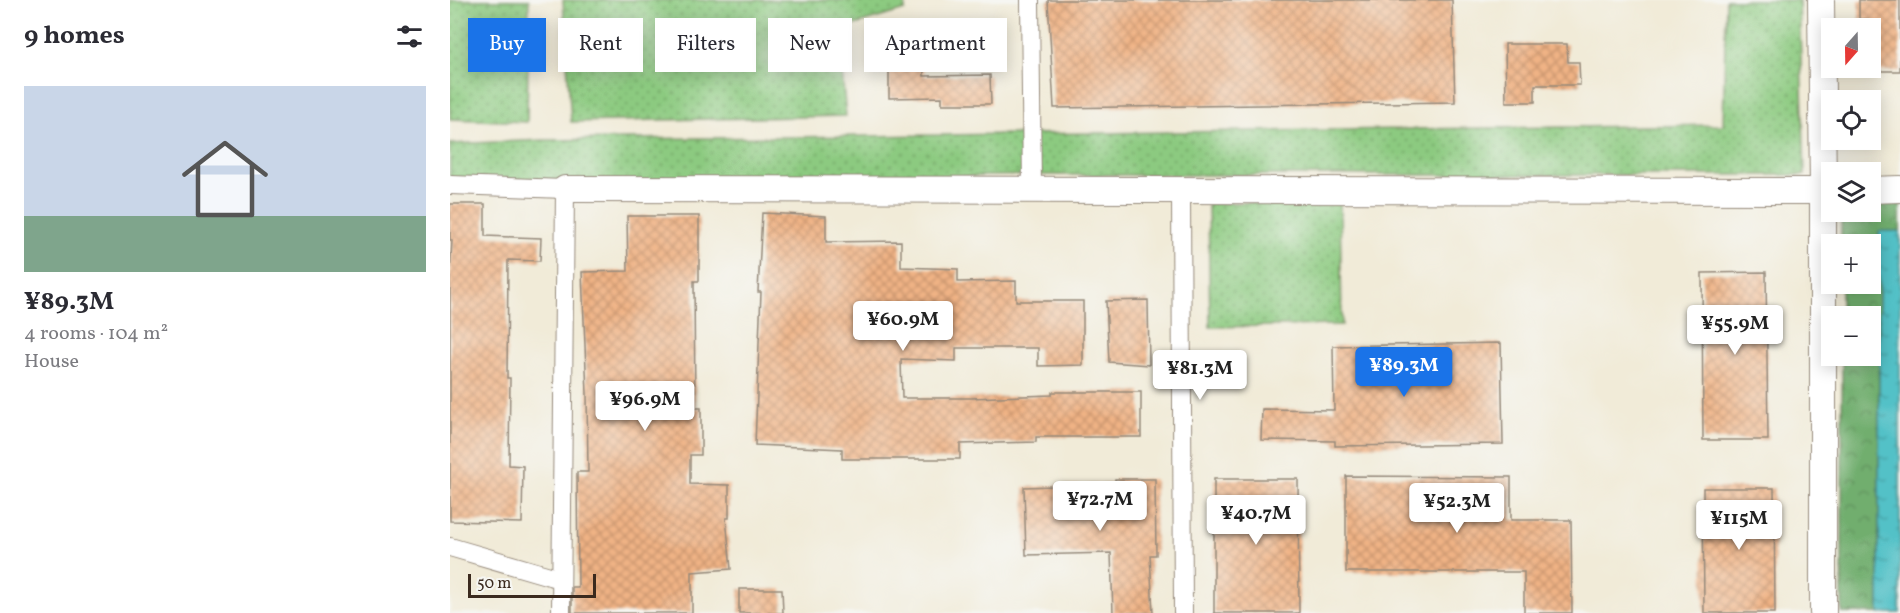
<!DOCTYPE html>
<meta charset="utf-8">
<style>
:root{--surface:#fff;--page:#f2f2f3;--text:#2b2b33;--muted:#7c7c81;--accent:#1a73e8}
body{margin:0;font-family:Vollkorn,serif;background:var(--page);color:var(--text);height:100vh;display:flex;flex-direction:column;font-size:22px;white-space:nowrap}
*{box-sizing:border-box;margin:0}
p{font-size:20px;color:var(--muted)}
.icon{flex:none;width:33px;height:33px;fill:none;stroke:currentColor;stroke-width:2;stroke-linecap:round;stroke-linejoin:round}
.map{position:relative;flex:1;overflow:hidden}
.details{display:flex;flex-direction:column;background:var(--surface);width:450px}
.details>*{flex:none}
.banner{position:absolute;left:18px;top:18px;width:570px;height:54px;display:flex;gap:12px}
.needle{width:39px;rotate:200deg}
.tools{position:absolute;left:1371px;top:18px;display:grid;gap:12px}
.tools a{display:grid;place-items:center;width:60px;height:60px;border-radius:0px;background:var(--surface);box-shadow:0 3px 15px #0003;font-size:30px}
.scale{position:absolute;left:18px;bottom:15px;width:128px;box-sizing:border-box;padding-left:6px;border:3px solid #3b2a1e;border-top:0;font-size:16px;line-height:21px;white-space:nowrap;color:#3b2a1e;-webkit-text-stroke:4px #f6f6f2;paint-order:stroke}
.price{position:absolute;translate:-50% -51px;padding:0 14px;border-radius:6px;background:#fff;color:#222;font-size:20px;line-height:39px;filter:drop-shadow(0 2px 3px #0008)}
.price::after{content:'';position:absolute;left:50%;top:36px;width:18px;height:14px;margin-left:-9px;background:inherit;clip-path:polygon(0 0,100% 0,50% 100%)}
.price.current{background:var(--accent);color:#fff}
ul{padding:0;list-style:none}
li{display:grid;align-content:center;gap:12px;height:318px;padding:0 24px}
li span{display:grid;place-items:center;height:186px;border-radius:0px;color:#555}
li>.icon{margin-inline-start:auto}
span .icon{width:108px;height:108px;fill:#fffc;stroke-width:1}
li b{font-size:26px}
h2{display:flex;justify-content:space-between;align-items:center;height:72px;padding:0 24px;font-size:26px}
.tag{padding:0 21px;border-radius:0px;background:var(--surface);box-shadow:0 3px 15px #0003;font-size:21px;line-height:54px}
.tag.current{background:var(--accent);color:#fff}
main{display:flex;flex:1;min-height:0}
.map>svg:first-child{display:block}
</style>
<main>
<section class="details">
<h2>9 homes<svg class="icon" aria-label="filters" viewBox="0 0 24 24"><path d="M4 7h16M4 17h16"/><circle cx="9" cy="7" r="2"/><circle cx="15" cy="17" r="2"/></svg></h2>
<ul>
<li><span style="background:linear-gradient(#c9d6e8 70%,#7fa58c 0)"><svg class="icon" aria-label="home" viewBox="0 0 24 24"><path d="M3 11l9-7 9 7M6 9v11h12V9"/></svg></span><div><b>¥89.3M</b><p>4 rooms · 104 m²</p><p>House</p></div></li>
</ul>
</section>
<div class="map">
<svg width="1450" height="613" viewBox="0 0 1450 613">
<defs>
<pattern id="grass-dots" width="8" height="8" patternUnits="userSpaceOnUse" patternTransform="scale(1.5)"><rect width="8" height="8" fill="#8cca80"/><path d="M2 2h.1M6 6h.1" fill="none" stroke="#74a468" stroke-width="1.8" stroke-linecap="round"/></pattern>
<pattern id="forest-crowns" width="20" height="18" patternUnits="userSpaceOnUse" patternTransform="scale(1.5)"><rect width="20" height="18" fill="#71ae6e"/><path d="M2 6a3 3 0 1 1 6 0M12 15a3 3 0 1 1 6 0" fill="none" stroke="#5e8e5a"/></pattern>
<pattern id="water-ripples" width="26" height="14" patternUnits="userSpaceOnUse" patternTransform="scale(1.5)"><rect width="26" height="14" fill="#52c1c7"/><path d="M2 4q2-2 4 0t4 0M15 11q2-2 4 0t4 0" fill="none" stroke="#459da1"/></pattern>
<pattern id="building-cross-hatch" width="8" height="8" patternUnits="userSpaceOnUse" patternTransform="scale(1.5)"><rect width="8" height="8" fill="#f0b385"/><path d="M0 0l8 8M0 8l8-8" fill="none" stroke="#c4926c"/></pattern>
</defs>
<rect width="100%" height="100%" fill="#f6f6f2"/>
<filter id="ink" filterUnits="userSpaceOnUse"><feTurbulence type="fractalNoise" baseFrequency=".0167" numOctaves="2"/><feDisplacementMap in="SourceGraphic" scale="12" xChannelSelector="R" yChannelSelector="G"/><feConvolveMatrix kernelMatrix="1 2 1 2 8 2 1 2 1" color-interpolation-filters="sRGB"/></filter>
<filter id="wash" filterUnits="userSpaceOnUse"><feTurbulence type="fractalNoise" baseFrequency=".008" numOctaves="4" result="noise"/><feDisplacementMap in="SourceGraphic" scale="24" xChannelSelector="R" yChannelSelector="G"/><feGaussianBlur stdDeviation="1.35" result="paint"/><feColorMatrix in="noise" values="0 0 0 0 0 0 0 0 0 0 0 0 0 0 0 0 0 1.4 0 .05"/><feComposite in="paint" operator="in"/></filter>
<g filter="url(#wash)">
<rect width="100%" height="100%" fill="#f1ebd8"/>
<!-- grass -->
<g fill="url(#grass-dots)" stroke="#647a4f" stroke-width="1.5">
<path d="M 0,0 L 79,0 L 77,122 L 0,119 Z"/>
<path d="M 113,0 L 456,0 L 455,10 L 388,30 L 396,116 L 121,122 Z"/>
<path d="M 1276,0 L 1349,0 L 1355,175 L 588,175 L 73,187 L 0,181 L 0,144 L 95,140 L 1273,125 Z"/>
<path d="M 890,202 L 892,325 L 760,327 L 758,203 Z"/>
</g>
<!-- forest -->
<path fill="url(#forest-crowns)" stroke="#566c46" stroke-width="1.5" d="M 1421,203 L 1450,203 L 1450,231 L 1429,232 L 1429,613 L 1392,613 L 1392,356 L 1420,356 L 1420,316 L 1391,316 L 1391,284 L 1420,284 L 1420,244 L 1391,244 L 1391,213 L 1392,212 L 1420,212 Z"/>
<!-- water -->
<rect fill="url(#water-ripples)" stroke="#467672" stroke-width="1.5" x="1429" y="231" width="21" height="382"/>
<g id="blocks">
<!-- building -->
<g fill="url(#building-cross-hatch)">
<path d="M 598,0 L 1002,0 L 1005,102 L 604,108 Z"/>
<path d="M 1409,0 L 1450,0 L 1450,71 L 1420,71 L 1420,28 L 1417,28 L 1418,19 L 1409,19 Z"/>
<path d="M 1055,44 L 1117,44 L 1118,62 L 1129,62 L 1130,85 L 1085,85 L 1085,102 L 1056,102 Z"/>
<path d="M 439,51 L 473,51 L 474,76 L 540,75 L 541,104 L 492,104 L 492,97 L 439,98 Z"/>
<path d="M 0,204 L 35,204 L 35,236 L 91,238 L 90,261 L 58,260 L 57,378 L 60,378 L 59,465 L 73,466 L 72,523 L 0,521 L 0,276 L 2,240 L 0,240 Z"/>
<path d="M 312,213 L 376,216 L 376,242 L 451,241 L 451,267 L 508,269 L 508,282 L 566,281 L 566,301 L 633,301 L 633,365 L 588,366 L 588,348 L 506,348 L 506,361 L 451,359 L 452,398 L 521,398 L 602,395 L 602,392 L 691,392 L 691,437 L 586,437 L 586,442 L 510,444 L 510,459 L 392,459 L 392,449 L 305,445 L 311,292 L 308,292 Z"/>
<path d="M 177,216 L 249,216 L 249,281 L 244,281 L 245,408 L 251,408 L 251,455 L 240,455 L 240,484 L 279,485 L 279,518 L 276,518 L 281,569 L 242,572 L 242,613 L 122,613 L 122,587 L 128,587 L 127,472 L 138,472 L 137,394 L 132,272 L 178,271 Z"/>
<path d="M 1316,272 L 1318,440 L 1253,440 L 1252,273 Z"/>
<path d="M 698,300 L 699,365 L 659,362 L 656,301 Z"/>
<path d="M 1051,343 L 1053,444 L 885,446 L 885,441 L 811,440 L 812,409 L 884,410 L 883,346 Z"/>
<path d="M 896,476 L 1061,477 L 1061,520 L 1121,520 L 1122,613 L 1074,613 L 1074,572 L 896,572 Z"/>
<path d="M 665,479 L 705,479 L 706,555 L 700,555 L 703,613 L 663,613 L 661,553 L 576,555 L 574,487 L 665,484 Z"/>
<path d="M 764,479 L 848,479 L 849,613 L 764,613 Z"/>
<path d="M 1253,488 L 1324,488 L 1325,613 L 1254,613 Z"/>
<path d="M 289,589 L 332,589 L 333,613 L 289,613 Z"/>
</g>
</g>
</g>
<g filter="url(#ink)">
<use href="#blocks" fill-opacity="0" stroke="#968a7b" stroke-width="1.5"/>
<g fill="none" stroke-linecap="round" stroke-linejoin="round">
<!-- street casing -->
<g stroke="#968a7b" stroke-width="20">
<g id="street">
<path d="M 580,0 L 582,190"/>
<path d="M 0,185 L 115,189 L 111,613"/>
<path d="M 731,190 L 733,613"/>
<path d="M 0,547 L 110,579"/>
</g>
</g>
<!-- secondary casing -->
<g stroke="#968a7b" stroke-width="28">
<g id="secondary">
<path d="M 1371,0 L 1373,191 L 1373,613"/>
<path d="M 115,189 L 1382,191"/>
<path d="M 1420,190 L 1450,189"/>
</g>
</g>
<!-- street -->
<use href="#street" stroke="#fff" stroke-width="18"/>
<!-- secondary -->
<use href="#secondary" stroke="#fff" stroke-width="26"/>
</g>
</g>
</svg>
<div class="tools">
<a><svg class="needle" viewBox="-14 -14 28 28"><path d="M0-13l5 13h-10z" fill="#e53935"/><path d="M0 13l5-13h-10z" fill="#7c7c81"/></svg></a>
<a><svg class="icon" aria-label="locate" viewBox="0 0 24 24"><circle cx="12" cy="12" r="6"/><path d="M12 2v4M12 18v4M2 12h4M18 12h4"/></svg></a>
<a><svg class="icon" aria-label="layers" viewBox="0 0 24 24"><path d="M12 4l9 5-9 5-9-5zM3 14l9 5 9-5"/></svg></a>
<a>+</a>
<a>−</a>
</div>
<div class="scale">50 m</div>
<b class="price" style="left:453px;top:352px">¥60.9M</b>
<b class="price" style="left:1285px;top:356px">¥55.9M</b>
<b class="price current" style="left:954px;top:398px">¥89.3M</b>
<b class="price" style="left:750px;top:401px">¥81.3M</b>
<b class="price" style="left:195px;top:432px">¥96.9M</b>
<b class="price" style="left:650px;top:532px">¥72.7M</b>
<b class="price" style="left:1007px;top:534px">¥52.3M</b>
<b class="price" style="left:806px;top:546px">¥40.7M</b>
<b class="price" style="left:1289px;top:551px">¥115M</b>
<div class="banner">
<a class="tag current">Buy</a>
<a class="tag">Rent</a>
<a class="tag">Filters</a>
<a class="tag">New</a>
<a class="tag">Apartment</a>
</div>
</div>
</main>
